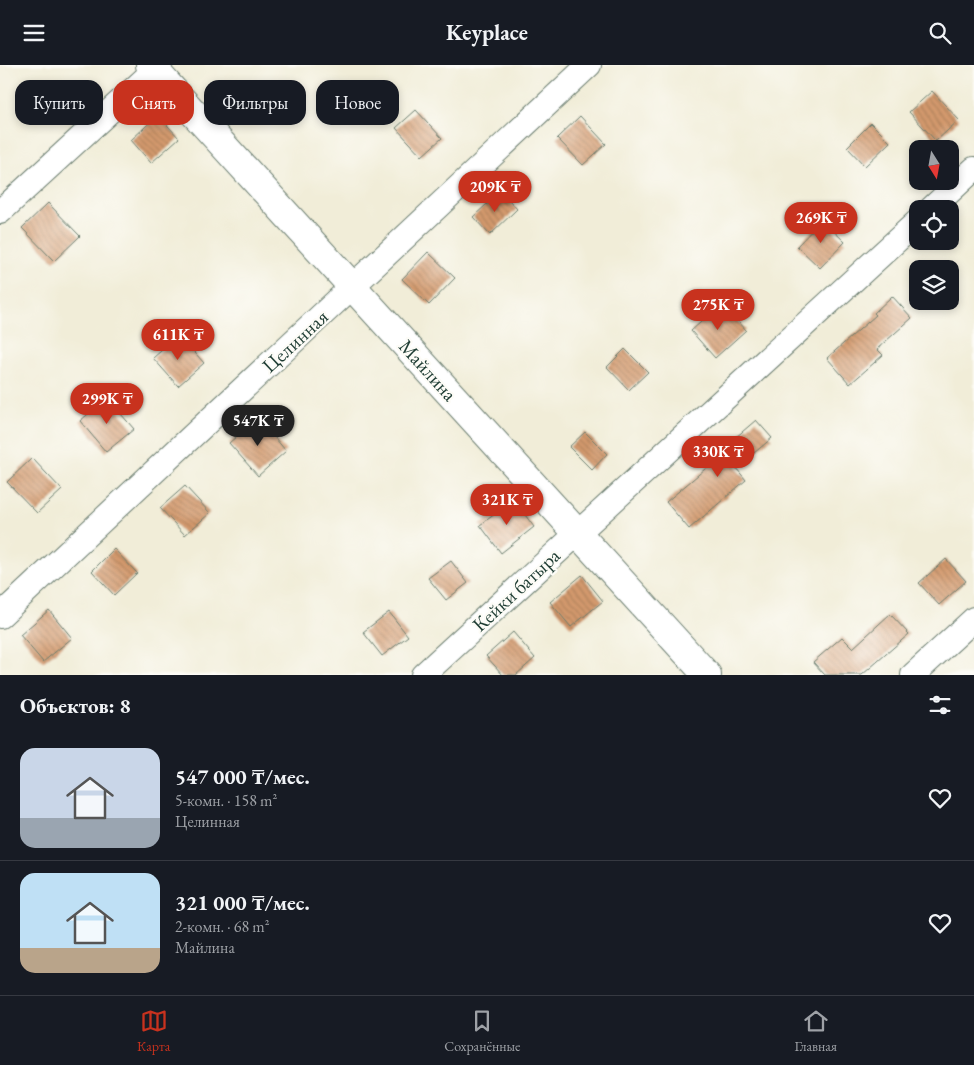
<!DOCTYPE html>
<html lang="ru">
<meta charset="utf-8">
<style>
:root{--surface:#171b24;--page:#242831;--text:#f1f3f6;--muted:#9ea1a6;--line:#363941;--accent:#c8321e}
body{margin:0;font-family:"EB Garamond",serif;background:var(--page);color:var(--text);height:100vh;display:flex;flex-direction:column;font-size:19px;white-space:nowrap}
*{box-sizing:border-box;margin:0}
p{font-size:16px;color:var(--muted)}
.icon{flex:none;width:28px;height:28px;fill:none;stroke:currentColor;stroke-width:2;stroke-linecap:round;stroke-linejoin:round}
.map{position:relative;height:610px;overflow:hidden}
.drawer{display:flex;flex-direction:column;background:var(--surface);flex:1}
.drawer>*{flex:none}
.hud{position:absolute;left:15px;top:15px;width:500px;height:45px;display:flex;gap:10px}
.needle{width:32px;rotate:169deg}
.fabs{position:absolute;left:909px;top:75px;display:grid;gap:10px}
.fabs a{display:grid;place-items:center;width:50px;height:50px;border-radius:10px;background:var(--surface);box-shadow:0 2px 8px #0003;font-size:25px}
.price{position:absolute;translate:-50% -42px;padding:0 11px;border-radius:18px;background:var(--accent);color:#fff;font-size:16px;line-height:32px;filter:drop-shadow(0 1px 2px #0008)}
.price::after{content:'';position:absolute;left:50%;top:30px;width:15px;height:11px;margin-left:-8px;background:inherit;clip-path:polygon(0 0,100% 0,50% 100%)}
.price.current{background:#222;color:#fff}
ul{padding:0;list-style:none}
li{display:flex;align-items:center;gap:15px;height:125px;padding:0 20px}
li+li{border-top:1px solid var(--line)}
li span{display:grid;place-items:center;flex:none;width:140px;height:100px;border-radius:15px;color:#555}
li>.icon{margin-inline-start:auto}
span .icon{width:60px;height:60px;fill:#fffc;stroke-width:1}
li b{font-size:21px}
h2{display:flex;justify-content:space-between;align-items:center;height:60px;padding:0 20px;font-size:21px}
.chip{padding:0 18px;border-radius:15px;background:var(--surface);box-shadow:0 2px 8px #0003;font-size:18px;line-height:45px}
.chip.current{background:var(--accent);color:#fff}
header{display:flex;justify-content:space-between;align-items:center;height:65px;padding:0 20px;background:var(--surface);font-size:22px;font-weight:700}
.tab-bar{display:flex;justify-content:space-around;align-items:center;height:70px;border-top:1px solid var(--line);background:var(--surface);font-size:14px;color:var(--muted)}
.tab-bar a{display:grid;justify-items:center;gap:2px}
.tab-bar .current{color:var(--accent)}
.map>svg:first-child{display:block}
</style>
<header><svg class="icon" aria-label="menu" viewBox="0 0 24 24"><path d="M4 6h16M4 12h16M4 18h16"/></svg>Keyplace<svg class="icon" aria-label="search" viewBox="0 0 24 24"><circle cx="10" cy="10" r="6"/><path d="M15 15l6 6"/></svg></header>
<div class="map">
<svg width="974" height="610" viewBox="0 0 974 610">
<defs>
<pattern id="building-back-hatch" width="6" height="6" patternUnits="userSpaceOnUse" patternTransform="scale(1.25)"><rect width="6" height="6" fill="#d3996d"/><path d="M-1 5l2 2M0 0l6 6M5-1l2 2" fill="none" stroke="#ab7e5a"/></pattern>
</defs>
<rect width="100%" height="100%" fill="#fdfcf7"/>
<filter id="ink" filterUnits="userSpaceOnUse"><feTurbulence type="fractalNoise" baseFrequency=".02" numOctaves="2"/><feDisplacementMap in="SourceGraphic" scale="10" xChannelSelector="R" yChannelSelector="G"/><feConvolveMatrix kernelMatrix="1 2 1 2 8 2 1 2 1" color-interpolation-filters="sRGB"/></filter>
<filter id="wash" filterUnits="userSpaceOnUse"><feTurbulence type="fractalNoise" baseFrequency=".0096" numOctaves="4" result="noise"/><feDisplacementMap in="SourceGraphic" scale="20" xChannelSelector="R" yChannelSelector="G"/><feGaussianBlur stdDeviation="1.12" result="paint"/><feColorMatrix in="noise" values="0 0 0 0 0 0 0 0 0 0 0 0 0 0 0 0 0 1.4 0 .05"/><feComposite in="paint" operator="in"/></filter>
<g filter="url(#wash)">
<rect width="100%" height="100%" fill="#f1edd8"/>
<g id="blocks">
<!-- building -->
<g fill="url(#building-back-hatch)">
<path d="M 932,26 L 959,55 L 936,76 L 909,47 Z"/>
<path d="M 416,45 L 442,73 L 422,91 L 396,63 Z"/>
<path d="M 158,50 L 179,73 L 151,98 L 131,75 Z"/>
<path d="M 580,51 L 606,79 L 583,100 L 557,73 Z"/>
<path d="M 871,58 L 890,77 L 865,101 L 847,82 Z"/>
<path d="M 501,126 L 517,144 L 490,170 L 473,152 Z"/>
<path d="M 48,138 L 80,171 L 54,196 L 22,163 Z"/>
<path d="M 822,155 L 845,177 L 820,203 L 797,181 Z"/>
<path d="M 428,187 L 455,213 L 429,240 L 402,214 Z"/>
<path d="M 892,231 L 912,253 L 877,284 L 883,290 L 850,319 L 827,293 L 876,250 L 874,248 Z"/>
<path d="M 722,238 L 746,265 L 715,293 L 691,266 Z"/>
<path d="M 179,270 L 204,298 L 178,321 L 153,293 Z"/>
<path d="M 625,284 L 648,307 L 629,325 L 607,302 Z"/>
<path d="M 107,333 L 134,364 L 106,387 L 80,356 Z"/>
<path d="M 258,353 L 286,386 L 258,411 L 229,378 Z"/>
<path d="M 756,355 L 772,373 L 736,403 L 746,415 L 689,464 L 666,437 L 731,382 L 728,379 Z"/>
<path d="M 585,367 L 607,389 L 592,405 L 569,382 Z"/>
<path d="M 32,393 L 62,425 L 37,448 L 7,417 Z"/>
<path d="M 185,421 L 210,448 L 185,470 L 160,443 Z"/>
<path d="M 514,435 L 534,462 L 501,488 L 480,460 Z"/>
<path d="M 114,484 L 137,508 L 114,530 L 92,506 Z"/>
<path d="M 946,494 L 966,516 L 939,540 L 919,518 Z"/>
<path d="M 451,496 L 468,518 L 446,535 L 428,513 Z"/>
<path d="M 582,510 L 603,536 L 571,562 L 550,537 Z"/>
<path d="M 49,545 L 72,573 L 43,597 L 20,570 Z"/>
<path d="M 389,547 L 408,571 L 382,591 L 363,567 Z"/>
<path d="M 890,549 L 909,569 L 862,610 L 825,610 L 813,597 L 842,572 L 853,583 Z"/>
<path d="M 513,567 L 535,593 L 516,610 L 503,610 L 486,591 Z"/>
</g>
</g>
</g>
<g filter="url(#ink)">
<use href="#blocks" fill-opacity="0" stroke="#687b6d" stroke-width="1"/>
<g fill="none" stroke-linecap="round" stroke-linejoin="round">
<!-- minor casing -->
<g stroke="#687b6d" stroke-width="26">
<g id="minor">
<path d="M 931,144 L 974,104"/>
<path d="M 0,147 L 160,0"/>
<path d="M 0,551 L 589,0"/>
<path d="M 423,610 L 918,156"/>
<path d="M 913,610 L 974,554"/>
</g>
</g>
<!-- tertiary casing -->
<g stroke="#687b6d" stroke-width="30">
<path id="tertiary" d="M 150,0 L 707,610"/>
</g>
<!-- minor -->
<use href="#minor" stroke="#fff" stroke-width="24"/>
<!-- tertiary -->
<use href="#tertiary" stroke="#fff" stroke-width="28"/>
</g>
</g>
<g text-anchor="middle" dominant-baseline="central" stroke-width="4.5" stroke-linejoin="round" paint-order="stroke">
<!-- street labels -->
<g font-size="20" fill="#1f3d34" stroke="#fdfcf7">
<text transform="translate(295 276) rotate(-43)">Целинная</text>
<text transform="translate(428 305) rotate(48)">Майлина</text>
<text transform="translate(516 525) rotate(-43)">Кейки батыра</text>
</g>
</g>
</svg>
<div class="fabs">
<a><svg class="needle" viewBox="-14 -14 28 28"><path d="M0-13l5 13h-10z" fill="#e53935"/><path d="M0 13l5-13h-10z" fill="#9ea1a6"/></svg></a>
<a><svg class="icon" aria-label="locate" viewBox="0 0 24 24"><circle cx="12" cy="12" r="6"/><path d="M12 2v4M12 18v4M2 12h4M18 12h4"/></svg></a>
<a><svg class="icon" aria-label="layers" viewBox="0 0 24 24"><path d="M12 4l9 5-9 5-9-5zM3 14l9 5 9-5"/></svg></a>
</div>
<b class="price" style="left:495px;top:148px">209K ₸</b>
<b class="price" style="left:821px;top:179px">269K ₸</b>
<b class="price" style="left:718px;top:266px">275K ₸</b>
<b class="price" style="left:178px;top:296px">611K ₸</b>
<b class="price" style="left:107px;top:360px">299K ₸</b>
<b class="price current" style="left:258px;top:382px">547K ₸</b>
<b class="price" style="left:718px;top:413px">330K ₸</b>
<b class="price" style="left:507px;top:461px">321K ₸</b>
<div class="hud">
<a class="chip">Купить</a>
<a class="chip current">Снять</a>
<a class="chip">Фильтры</a>
<a class="chip">Новое</a>
</div>
</div>
<section class="drawer">
<h2>Объектов: 8<svg class="icon" aria-label="filters" viewBox="0 0 24 24"><path d="M4 7h16M4 17h16"/><circle cx="9" cy="7" r="2"/><circle cx="15" cy="17" r="2"/></svg></h2>
<ul>
<li><span style="background:linear-gradient(#c9d6e8 70%,#9aa5b1 0)"><svg class="icon" aria-label="home" viewBox="0 0 24 24"><path d="M3 11l9-7 9 7M6 9v11h12V9"/></svg></span><div><b>547 000 ₸/мес.</b><p>5-комн. · 158 m²</p><p>Целинная</p></div><svg class="icon" aria-label="heart" viewBox="0 0 24 24"><path d="M12 20l-8-8c-3-5 5-10 8-4 3-6 11-1 8 4z"/></svg></li>
<li><span style="background:linear-gradient(#bfe0f5 75%,#b9a48a 0)"><svg class="icon" aria-label="home" viewBox="0 0 24 24"><path d="M3 11l9-7 9 7M6 9v11h12V9"/></svg></span><div><b>321 000 ₸/мес.</b><p>2-комн. · 68 m²</p><p>Майлина</p></div><svg class="icon" aria-label="heart" viewBox="0 0 24 24"><path d="M12 20l-8-8c-3-5 5-10 8-4 3-6 11-1 8 4z"/></svg></li>
</ul>
</section>
<nav class="tab-bar">
<a class="current"><svg class="icon" aria-label="map" viewBox="0 0 24 24"><path d="M3 6l6-2 6 2 6-2v14l-6 2-6-2-6 2zM9 4v14M15 6v14"/></svg>Карта</a>
<a><svg class="icon" aria-label="saved" viewBox="0 0 24 24"><path d="M7 4h10v16l-5-4-5 4z"/></svg>Сохранённые</a>
<a><svg class="icon" aria-label="home" viewBox="0 0 24 24"><path d="M3 11l9-7 9 7M6 9v11h12V9"/></svg>Главная</a>
</nav>
